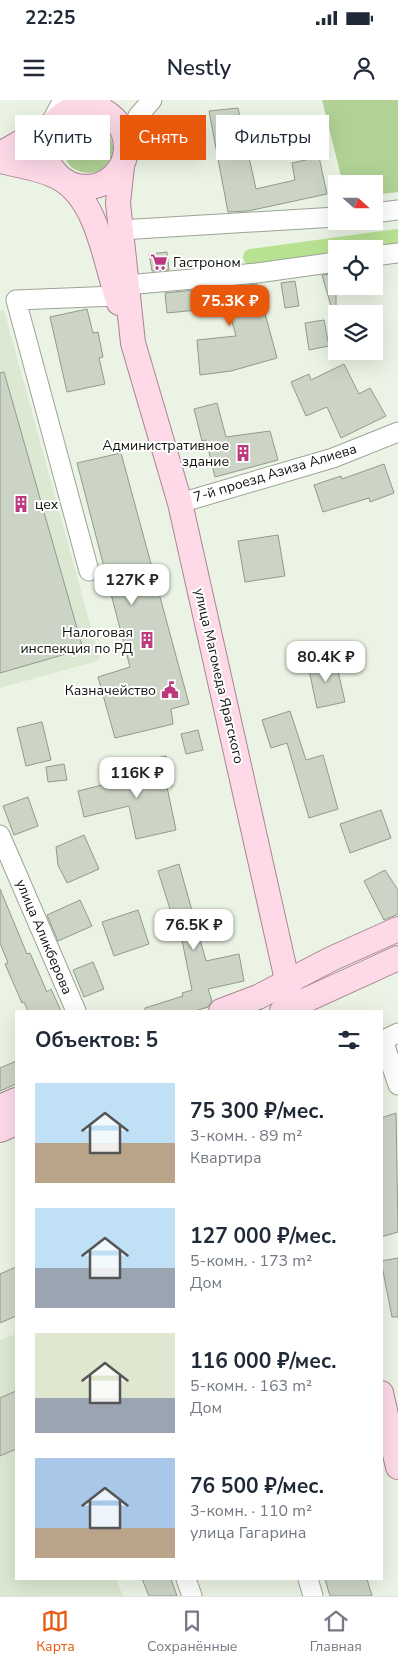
<!DOCTYPE html>
<html lang="ru">
<meta charset="utf-8">
<style>
:root{--surface:#fff;--page:#f2f2f3;--text:#1f2937;--muted:#747a83;--line:#e0e1e3;--accent:#ea580c}
body{margin:0;font-family:"Nunito Sans",sans-serif;background:var(--page);color:var(--text);height:100vh;display:flex;flex-direction:column;font-size:19px;white-space:nowrap}
*{box-sizing:border-box;margin:0}
p{font-size:16px;color:var(--muted)}
.icon{flex:none;width:28px;height:28px;fill:none;stroke:currentColor;stroke-width:2;stroke-linecap:round;stroke-linejoin:round}
.map{position:relative;flex:1;overflow:hidden}
.details{position:absolute;left:15px;top:910px;width:368px;height:570px;display:flex;flex-direction:column;background:var(--surface);border-radius:0px;box-shadow:0 5px 20px #0002}
.details>*{flex:none}
.top-card{position:absolute;left:15px;top:15px;width:369px;height:45px;display:flex;gap:10px}
.needle{width:32px;rotate:111deg}
.controls{position:absolute;left:328px;top:75px;display:grid;gap:10px}
.controls a{display:grid;place-items:center;width:55px;height:55px;border-radius:0px;background:var(--surface);box-shadow:0 5px 20px #0002;font-size:25px}
.price{position:absolute;translate:-50% -42px;padding:0 11px;border-radius:10px;background:#fff;color:#222;font-size:16px;line-height:32px;filter:drop-shadow(0 1px 2px #0008)}
.price::after{content:'';position:absolute;left:50%;top:30px;width:15px;height:11px;margin-left:-8px;background:inherit;clip-path:polygon(0 0,100% 0,50% 100%)}
.price.current{background:var(--accent);color:#fff}
ul{padding:0;list-style:none}
li{display:flex;align-items:center;gap:15px;height:125px;padding:0 20px}
li span{display:grid;place-items:center;flex:none;width:140px;height:100px;border-radius:0px;color:#555}
li>.icon{margin-inline-start:auto}
span .icon{width:60px;height:60px;fill:#fffc;stroke-width:1}
li b{font-size:21px}
h2{display:flex;justify-content:space-between;align-items:center;height:60px;padding:0 20px;font-size:21px}
.chip{padding:0 18px;border-radius:0px;background:var(--surface);box-shadow:0 5px 20px #0002;font-size:18px;line-height:45px}
.chip.current{background:var(--accent);color:#fff}
.status{display:flex;justify-content:space-between;align-items:center;height:35px;padding:0 25px;background:var(--surface);direction:ltr}
.status svg{height:14px;fill:currentColor}
header{display:flex;justify-content:space-between;align-items:center;height:65px;padding:0 20px;background:var(--surface);font-size:22px;font-weight:600}
.menu{display:flex;justify-content:space-around;align-items:center;height:70px;border-top:1px solid var(--line);background:var(--surface);font-size:14px;color:var(--muted)}
.menu a{display:grid;justify-items:center;gap:2px}
.menu .current{color:var(--accent)}
.map>svg:first-child{display:block}
</style>
<div class="status"><b>22:25</b><svg viewBox="0 0 49 12"><path d="M0 12V9h3v3zM5 12V6h3v6zM10 12V3h3v9zM15 12V0h3v12zM26 1h20v11H26zM47 4h2v5h-2z"/></svg></div>
<header><svg class="icon" aria-label="menu" viewBox="0 0 24 24"><path d="M4 6h16M4 12h16M4 18h16"/></svg>Nestly<svg class="icon" aria-label="person" viewBox="0 0 24 24"><circle cx="12" cy="8" r="4"/><path d="M4 21q1-7 8-7t8 7"/></svg></header>
<div class="map">
<svg width="398" height="1496" viewBox="0 0 398 1496">
<rect width="100%" height="100%" fill="#ebf3e4"/>
<!-- built -->
<g fill="#dce8d2">
<path d="M 4,210 L 100,560 L 0,588 L 0,211 Z"/>
<path d="M 16,1234 L 16,1479 L 116,1479 L 123,1496 L 0,1496 L 0,1240 Z"/>
</g>
<!-- green -->
<g fill="#b1d195">
<path d="M 322,0 L 398,0 L 398,92 L 374,95 L 374,84 L 343,84 Z"/>
<circle cx="88" cy="48" r="25"/>
</g>
<g fill="none" stroke-linecap="round" stroke-linejoin="round">
<!-- canal -->
<path stroke="#b8e292" stroke-width="16" d="M 251,157 L 398,137"/>
</g>
<!-- building -->
<g fill="#ccd5c5" stroke="#929a8c">
<path d="M 238,8 L 256,89 L 295,80 L 292,63 L 319,57 L 327,94 L 248,111 L 228,112 L 209,11 Z"/>
<path d="M 167,152 L 169,170 L 152,171 L 149,154 Z"/>
<path d="M 336,173 L 336,212 L 333,213 L 322,175 Z"/>
<path d="M 295,181 L 299,206 L 285,208 L 281,183 Z"/>
<path d="M 257,184 L 277,258 L 231,271 L 200,275 L 197,240 L 236,236 L 228,207 L 167,213 L 165,193 Z"/>
<path d="M 87,209 L 93,233 L 98,232 L 103,257 L 99,258 L 105,284 L 67,292 L 50,217 Z"/>
<path d="M 324,220 L 329,246 L 309,250 L 305,223 Z"/>
<path d="M 344,264 L 359,294 L 370,288 L 386,316 L 341,338 L 327,307 L 306,316 L 291,282 L 309,274 L 311,280 Z"/>
<path d="M 4,272 L 83,549 L 0,573 L 0,273 Z"/>
<path d="M 217,303 L 226,337 L 270,331 L 278,360 L 215,377 L 206,340 L 202,341 L 194,309 Z"/>
<path d="M 121,353 L 189,604 L 171,609 L 173,624 L 115,638 L 98,577 L 130,567 L 77,363 Z"/>
<path d="M 384,364 L 394,393 L 370,402 L 369,398 L 323,412 L 314,385 L 341,376 L 342,379 Z"/>
<path d="M 278,435 L 285,476 L 245,482 L 238,441 Z"/>
<path d="M 335,558 L 345,602 L 317,608 L 308,565 Z"/>
<path d="M 290,611 L 306,660 L 323,655 L 338,709 L 309,718 L 287,643 L 271,648 L 262,620 Z"/>
<path d="M 42,622 L 51,660 L 26,666 L 17,628 Z"/>
<path d="M 198,630 L 203,650 L 186,654 L 181,634 Z"/>
<path d="M 166,656 L 172,686 L 167,687 L 176,730 L 136,739 L 129,706 L 84,717 L 78,691 L 139,676 L 136,663 Z"/>
<path d="M 64,664 L 67,680 L 48,682 L 46,667 Z"/>
<path d="M 28,697 L 38,726 L 14,735 L 3,706 Z"/>
<path d="M 381,710 L 391,738 L 350,753 L 340,724 Z"/>
<path d="M 84,735 L 99,769 L 67,783 L 58,765 L 56,747 Z"/>
<path d="M 179,764 L 206,861 L 239,854 L 244,881 L 208,889 L 212,901 L 208,907 L 195,911 L 145,911 L 145,908 L 183,896 L 182,893 L 192,890 L 180,830 L 177,831 L 158,771 Z"/>
<path d="M 385,770 L 398,790 L 398,814 L 384,820 L 364,781 Z"/>
<path d="M 0,789 L 27,854 L 30,853 L 47,892 L 51,889 L 61,911 L 28,911 L 24,902 L 22,903 L 5,864 L 8,863 L 0,843 Z"/>
<path d="M 80,800 L 92,826 L 58,841 L 47,815 Z"/>
<path d="M 138,810 L 149,844 L 114,856 L 102,822 Z"/>
<path d="M 93,862 L 104,889 L 84,897 L 73,870 Z"/>
<path d="M 16,961 L 16,984 L 0,991 L 0,968 Z"/>
<path d="M 396,1013 L 398,1132 L 381,1137 L 381,1018 Z"/>
<path d="M 398,1158 L 398,1217 L 392,1217 L 381,1161 Z"/>
<path d="M 16,1167 L 16,1216 L 0,1223 L 0,1174 Z"/>
<path d="M 16,1291 L 16,1349 L 0,1356 L 0,1298 Z"/>
<path d="M 142,1479 L 171,1479 L 177,1496 L 149,1496 Z"/>
<path d="M 325,1479 L 367,1479 L 372,1496 L 330,1496 Z"/>
</g>
<g fill="none" stroke-linecap="round" stroke-linejoin="round">
<!-- minor casing -->
<g stroke="#9ca495" stroke-width="21">
<g id="minor">
<path d="M 97,0 L 110,14"/>
<path d="M 49,26 L 63,0"/>
<path d="M 126,45 L 138,16 L 152,0"/>
<path d="M 374,113 L 398,110"/>
<path d="M 120,130 L 336,117"/>
<path d="M 374,156 L 398,153"/>
<path d="M 127,185 L 257,173 L 336,162"/>
<path d="M 180,403 L 333,358 L 398,332"/>
<path d="M 89,471 L 16,200 L 116,196"/>
<path d="M 0,735 L 76,911"/>
<path d="M 398,933 L 383,940 L 398,985"/>
<path d="M 186,1479 L 192,1496"/>
<path d="M 308,1479 L 313,1496"/>
</g>
</g>
<!-- major casing -->
<g stroke="#aa8493" stroke-width="26">
<g id="major">
<circle cx="86" cy="47" r="40"/>
<path d="M 0,54 L 49,26"/>
<path d="M 0,61 C 20,66 41,68 59,78 C 99,100 105,164 119,203"/>
<path d="M 122,66 L 118,103 L 133,243 L 180,403 L 294,911"/>
<path d="M 221,911 L 258,897 L 331,859 L 398,829"/>
<path d="M 282,911 L 398,858"/>
<path d="M 0,1007 L 16,1000"/>
<path d="M 0,1030 L 16,1023"/>
<path d="M 381,1293 L 398,1367"/>
</g>
</g>
<!-- minor -->
<use href="#minor" stroke="#fff" stroke-width="19"/>
<!-- major -->
<use href="#major" stroke="#fedae9" stroke-width="24"/>
</g>
<!-- icons -->
<defs>
<g id="supermarket-bare" transform="scale(1.35)"><path d="M-6-5.5h2.5l.6 2H6L4.5 2H-2.5L-4.4-4H-6ZM-1.5 3.2a1.3 1.3 0 1 0 .1 0ZM3 3.2a1.3 1.3 0 1 0 .1 0Z" fill="#bd397f" stroke="#fff" stroke-width="2.5" paint-order="stroke"/></g>
<g id="building-bare" transform="scale(1.35)"><path d="M-4-6H4V6H1V3H-1V6H-4ZM-2.5-4.3h1.7v1.8h-1.7ZM.8-4.3h1.7v1.8H.8ZM-2.5-1h1.7V.8h-1.7ZM.8-1h1.7V.8H.8Z" fill="#bd397f" stroke="#fff" stroke-width="2.5" paint-order="stroke"/></g>
<g id="civic-bare" transform="scale(1.35)"><path d="M-.6-6.5H3V-4.5H.6V-3L4-1V1h2V6H-6V1h2V-1L-.6-3ZM-1.2 2.5V6h2.4V2.5Z" fill="#bd397f" stroke="#fff" stroke-width="2.5" paint-order="stroke"/></g>
</defs>
<g fill-rule="evenodd">
<use href="#supermarket-bare" x="159" y="162"/>
<use href="#building-bare" x="243" y="353"/>
<use href="#building-bare" x="21" y="404"/>
<use href="#building-bare" x="147" y="540"/>
<use href="#civic-bare" x="170" y="590"/>
</g>
<g text-anchor="middle" dominant-baseline="central" stroke-width="4" stroke-linejoin="round" paint-order="stroke">
<!-- poi labels -->
<g font-size="14" fill="#0f120d" stroke="#fff" text-anchor="end">
<text x="173" y="162" text-anchor="start">Гастроном</text>
<text x="229" y="345">Административное<tspan x="229" dy="16">здание</tspan></text>
<text x="35" y="404" text-anchor="start">цех</text>
<text x="133" y="532">Налоговая<tspan x="133" dy="16">инспекция по РД</tspan></text>
<text x="156" y="590">Казначейство</text>
</g>
<!-- street labels -->
<g font-size="14" fill="#0f120d" stroke="#fff">
<text transform="translate(275 373) rotate(-17)">7-й проезд Азиза Алиева</text>
<text transform="translate(219 576) rotate(77)">улица Магомеда Ярагского</text>
<text transform="translate(44 837) rotate(67)">улица Аликберова</text>
</g>
</g>
</svg>
<div class="controls">
<a><svg class="needle" viewBox="-14 -14 28 28"><path d="M0-13l5 13h-10z" fill="#e53935"/><path d="M0 13l5-13h-10z" fill="#747a83"/></svg></a>
<a><svg class="icon" aria-label="locate" viewBox="0 0 24 24"><circle cx="12" cy="12" r="6"/><path d="M12 2v4M12 18v4M2 12h4M18 12h4"/></svg></a>
<a><svg class="icon" aria-label="layers" viewBox="0 0 24 24"><path d="M12 4l9 5-9 5-9-5zM3 14l9 5 9-5"/></svg></a>
</div>
<b class="price current" style="left:230px;top:227px">75.3K ₽</b>
<b class="price" style="left:132px;top:506px">127K ₽</b>
<b class="price" style="left:326px;top:583px">80.4K ₽</b>
<b class="price" style="left:137px;top:699px">116K ₽</b>
<b class="price" style="left:194px;top:851px">76.5K ₽</b>
<div class="top-card">
<a class="chip">Купить</a>
<a class="chip current">Снять</a>
<a class="chip">Фильтры</a>
</div>
<section class="details">
<h2>Объектов: 5<svg class="icon" aria-label="filters" viewBox="0 0 24 24"><path d="M4 7h16M4 17h16"/><circle cx="9" cy="7" r="2"/><circle cx="15" cy="17" r="2"/></svg></h2>
<ul>
<li><span style="background:linear-gradient(#bfe0f5 60%,#b9a48a 0)"><svg class="icon" aria-label="home" viewBox="0 0 24 24"><path d="M3 11l9-7 9 7M6 9v11h12V9"/></svg></span><div><b>75 300 ₽/мес.</b><p>3-комн. · 89 m²</p><p>Квартира</p></div></li>
<li><span style="background:linear-gradient(#bfe0f5 60%,#9aa5b1 0)"><svg class="icon" aria-label="home" viewBox="0 0 24 24"><path d="M3 11l9-7 9 7M6 9v11h12V9"/></svg></span><div><b>127 000 ₽/мес.</b><p>5-комн. · 173 m²</p><p>Дом</p></div></li>
<li><span style="background:linear-gradient(#dfe7d0 65%,#9aa5b1 0)"><svg class="icon" aria-label="home" viewBox="0 0 24 24"><path d="M3 11l9-7 9 7M6 9v11h12V9"/></svg></span><div><b>116 000 ₽/мес.</b><p>5-комн. · 163 m²</p><p>Дом</p></div></li>
<li><span style="background:linear-gradient(#a9c7e8 70%,#b9a48a 0)"><svg class="icon" aria-label="home" viewBox="0 0 24 24"><path d="M3 11l9-7 9 7M6 9v11h12V9"/></svg></span><div><b>76 500 ₽/мес.</b><p>3-комн. · 110 m²</p><p>улица Гагарина</p></div></li>
</ul>
</section>
</div>
<nav class="menu">
<a class="current"><svg class="icon" aria-label="map" viewBox="0 0 24 24"><path d="M3 6l6-2 6 2 6-2v14l-6 2-6-2-6 2zM9 4v14M15 6v14"/></svg>Карта</a>
<a><svg class="icon" aria-label="saved" viewBox="0 0 24 24"><path d="M7 4h10v16l-5-4-5 4z"/></svg>Сохранённые</a>
<a><svg class="icon" aria-label="home" viewBox="0 0 24 24"><path d="M3 11l9-7 9 7M6 9v11h12V9"/></svg>Главная</a>
</nav>
